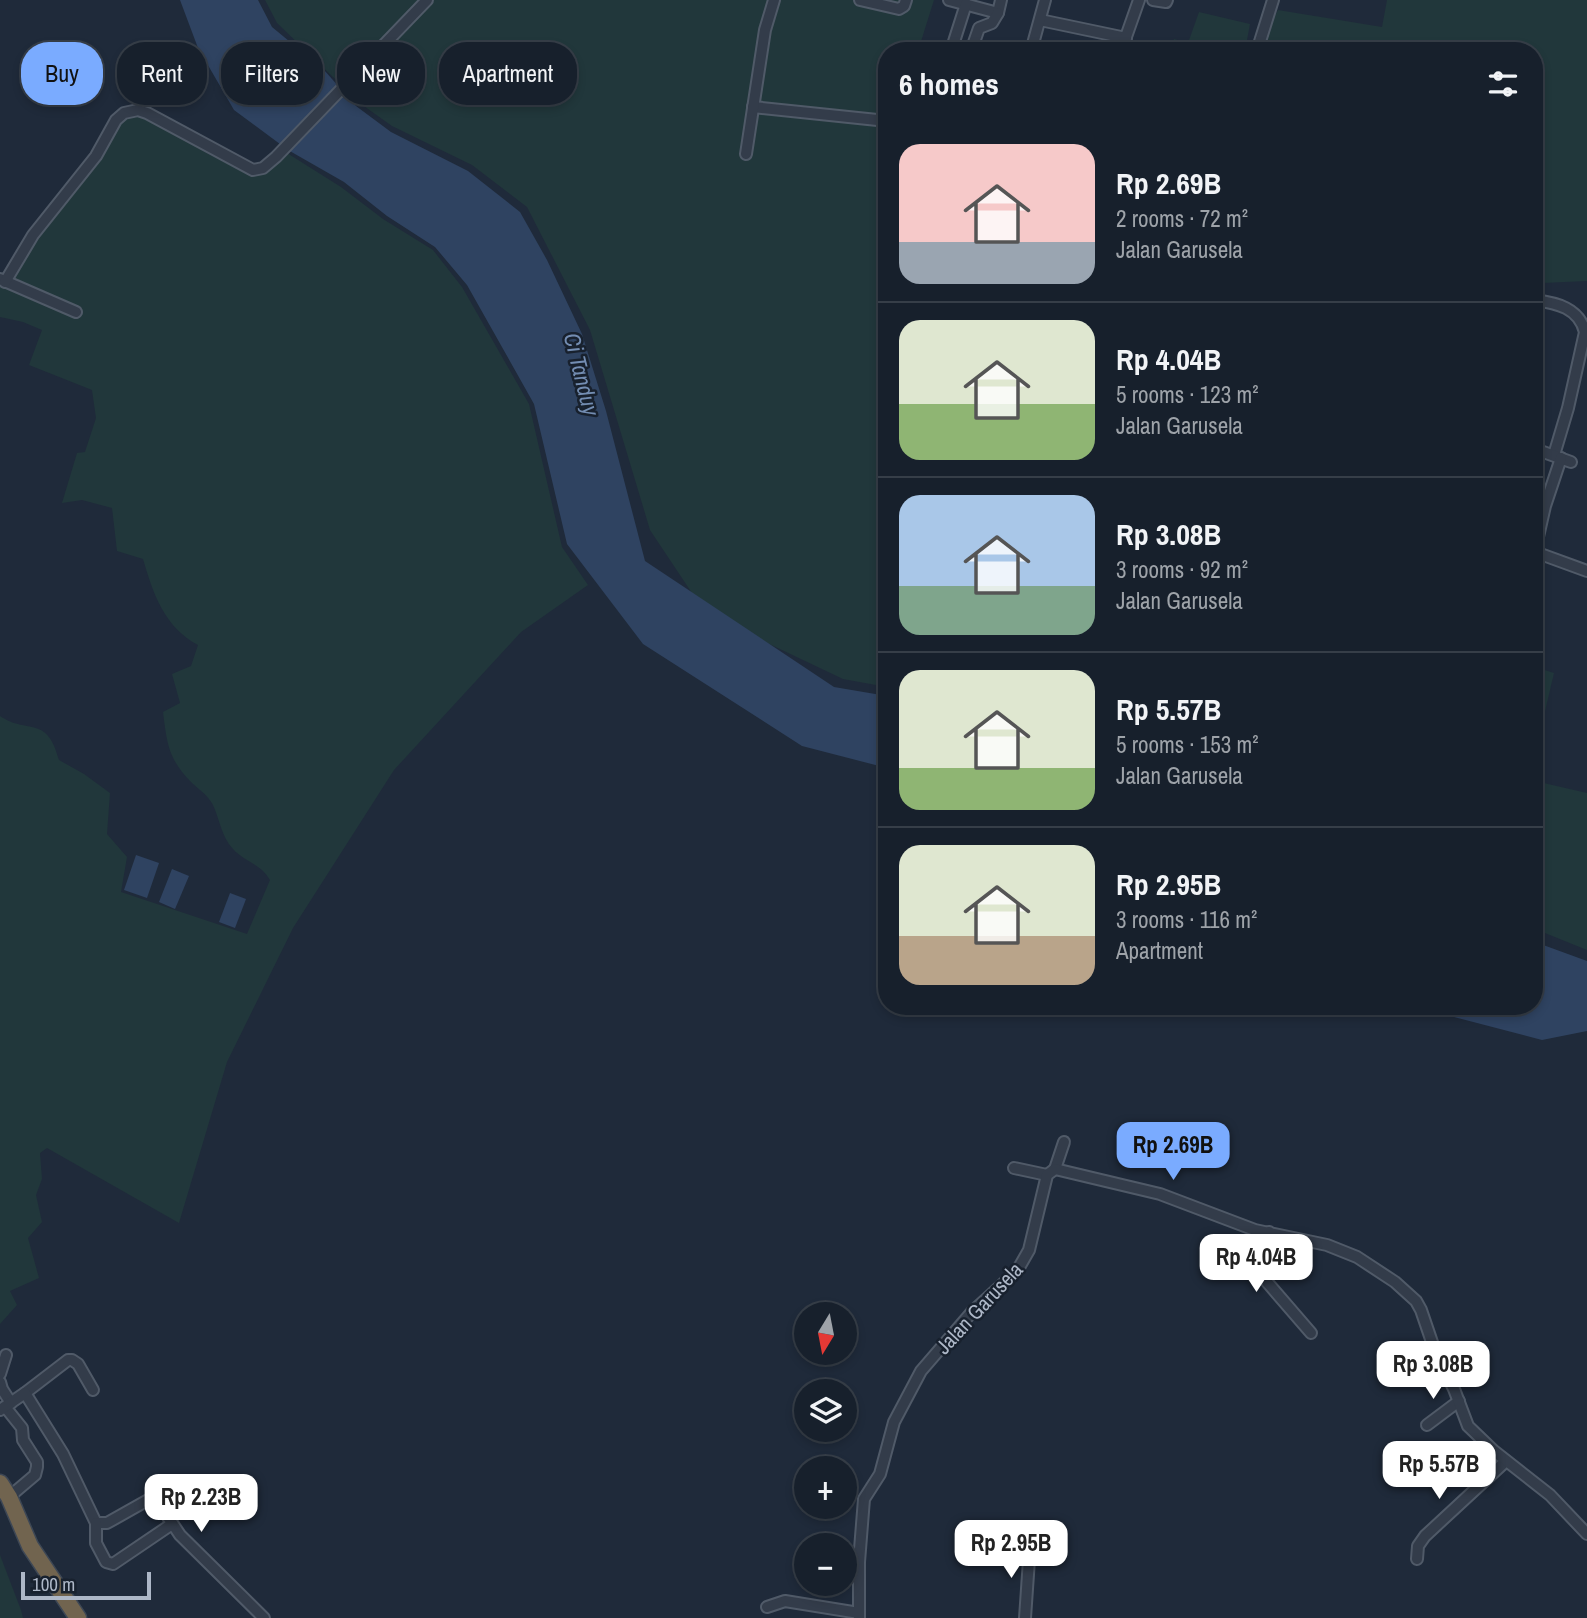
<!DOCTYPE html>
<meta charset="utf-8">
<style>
:root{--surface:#17202c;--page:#202834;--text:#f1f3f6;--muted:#9ea3a9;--line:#363e48;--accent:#7aabff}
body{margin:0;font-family:"Archivo Narrow",sans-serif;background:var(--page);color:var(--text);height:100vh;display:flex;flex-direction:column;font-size:26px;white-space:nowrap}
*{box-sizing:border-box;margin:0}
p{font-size:23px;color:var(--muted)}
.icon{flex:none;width:38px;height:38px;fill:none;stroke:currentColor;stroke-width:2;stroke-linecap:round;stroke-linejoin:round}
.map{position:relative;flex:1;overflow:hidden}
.sheet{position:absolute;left:878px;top:42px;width:665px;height:973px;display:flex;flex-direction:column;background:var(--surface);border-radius:28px;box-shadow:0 4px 10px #0003,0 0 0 2px var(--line)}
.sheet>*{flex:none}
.guide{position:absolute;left:21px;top:42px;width:665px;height:63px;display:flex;gap:14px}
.needle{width:46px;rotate:190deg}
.buttons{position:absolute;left:794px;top:1302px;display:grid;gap:14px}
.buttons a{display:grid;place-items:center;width:63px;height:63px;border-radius:50%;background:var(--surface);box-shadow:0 4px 10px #0003,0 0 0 2px var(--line);font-size:35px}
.scale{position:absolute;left:21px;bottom:18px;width:130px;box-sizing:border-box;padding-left:7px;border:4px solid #adb7c7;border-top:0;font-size:19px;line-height:24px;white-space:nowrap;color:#adb7c7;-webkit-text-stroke:5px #18212e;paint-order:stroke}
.price{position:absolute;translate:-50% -60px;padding:0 16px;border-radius:14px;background:#fff;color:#222;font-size:23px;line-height:46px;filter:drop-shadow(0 2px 4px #0008)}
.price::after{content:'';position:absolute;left:50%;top:42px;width:21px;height:16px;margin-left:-10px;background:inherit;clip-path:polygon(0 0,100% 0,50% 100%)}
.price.on{background:var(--accent);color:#111}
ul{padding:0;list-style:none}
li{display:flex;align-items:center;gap:21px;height:175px;padding:0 21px}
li+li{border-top:2px solid var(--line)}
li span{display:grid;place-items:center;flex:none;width:196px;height:140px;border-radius:21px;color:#555}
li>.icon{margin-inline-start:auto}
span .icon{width:84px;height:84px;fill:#fffc;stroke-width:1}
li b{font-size:30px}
h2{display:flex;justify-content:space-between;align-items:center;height:84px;padding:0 21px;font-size:30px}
.tag{padding:0 24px;border-radius:28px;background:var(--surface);box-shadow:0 4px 10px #0003,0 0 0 2px var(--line);font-size:24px;line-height:63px}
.tag.on{background:var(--accent);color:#111}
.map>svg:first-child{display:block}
</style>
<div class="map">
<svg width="1587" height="1618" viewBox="0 0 1587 1618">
<rect width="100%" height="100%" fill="#1f2a3a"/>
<!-- green -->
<g fill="#21373b">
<path d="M 265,0 L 934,0 L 918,51 L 887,51 L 887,687 L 843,679 L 706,614 L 650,530 L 590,330 L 527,207 L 472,165 L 392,126 L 361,104 L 277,23 Z"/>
<path d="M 1387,0 L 1587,0 L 1587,281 L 1543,283 L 1535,272 L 1535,51 L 1264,51 L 1268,29 L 1278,10 L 1382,27 Z"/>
<path d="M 1199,12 L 1250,24 L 1245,51 L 1169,51 L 1174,39 L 1188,43 Z"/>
<path d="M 137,114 L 158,123 L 210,155 L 250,173 L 279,161 L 287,153 L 341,187 L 383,219 L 433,250 L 462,287 L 529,404 L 562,547 L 588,585 L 521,632 L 394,770 L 293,928 L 227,1062 L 179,1223 L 47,1148 L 40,1153 L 42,1179 L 36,1195 L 42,1222 L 28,1238 L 39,1278 L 10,1291 L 17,1305 L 0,1324 L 0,716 C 28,735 47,714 59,760 L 84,774 L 110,793 L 107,834 L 127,857 L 121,892 L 247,934 L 270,880 C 260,863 246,863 233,849 C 221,836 220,820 213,805 C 208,795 198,789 190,781 C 168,758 167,743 163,712 L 180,703 L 172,674 L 191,666 L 198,645 C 164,627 153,593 143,559 L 117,551 L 112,508 L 82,500 L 62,503 L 77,453 L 85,452 L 96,418 L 92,390 L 29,365 L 42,330 L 23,322 L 0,317 L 0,283 L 118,123 L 125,116 Z"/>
<path d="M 1535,667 L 1554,673 L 1535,754 Z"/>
<path d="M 1535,781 L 1587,793 L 1587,950 L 1535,929 Z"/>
<path d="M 0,1555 L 21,1610 L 23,1618 L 0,1618 Z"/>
</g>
<!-- water -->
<g fill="#2f4361">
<path d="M 180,0 L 258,0 L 272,27 L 324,70 L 356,106 L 391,132 L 468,171 L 520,212 L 547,260 L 582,334 L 606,411 L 645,561 L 834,687 L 887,696 L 887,768 L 802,746 L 643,644 L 567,544 L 534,404 L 467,285 L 435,247 L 387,216 L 344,182 L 288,150 L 234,110 L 198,48 Z"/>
<path d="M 136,855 L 159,863 L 147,898 L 124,890 Z"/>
<path d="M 172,869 L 189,876 L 175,909 L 159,902 Z"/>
<path d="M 230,893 L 246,899 L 235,928 L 219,922 Z"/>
<path d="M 1535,942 L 1587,961 L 1587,1031 L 1542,1040 L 1412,1006 L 1535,1006 Z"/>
</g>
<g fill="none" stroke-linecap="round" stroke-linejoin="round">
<!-- minor casing -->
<g stroke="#505a68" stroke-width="14">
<g id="minor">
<path d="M 860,0 L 899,9 L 904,6 L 906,0"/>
<path d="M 949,0 L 998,13 L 1001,0"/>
<path d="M 1153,0 L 1166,2 L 1167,0"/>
<path d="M 1040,20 L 1126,38"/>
<path d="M 951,51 L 966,4"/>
<path d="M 971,51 L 979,28 L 992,23 L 998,13"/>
<path d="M 1031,51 L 1045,0"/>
<path d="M 1121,51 L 1139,0"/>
<path d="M 1257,51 L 1273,0"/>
<path d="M 753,107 L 887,121"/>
<path d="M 746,154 L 765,30 L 774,0"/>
<path d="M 0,279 L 76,312"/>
<path d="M 5,282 L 33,235 L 96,156 L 116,120 L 124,113 L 138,110 L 147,113 L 253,170 L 263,168 L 276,157 L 427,0"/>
<path d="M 1535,300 C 1557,303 1579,308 1585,332 L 1568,408 L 1554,455"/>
<path d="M 1535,449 L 1571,462"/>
<path d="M 1535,550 L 1545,506 L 1561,458"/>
<path d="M 1535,552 L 1587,571"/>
<path d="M 1014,1168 L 1047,1175"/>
<path d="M 1055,1169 L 1064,1142"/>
<path d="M 1269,1232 L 1265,1275 L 1267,1282 L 1311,1333"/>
<path d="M 0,1374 L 6,1355"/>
<path d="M 0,1382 L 2,1389 L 11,1403"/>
<path d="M 25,1393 L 68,1360 L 72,1360 L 78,1364 L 93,1390"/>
<path d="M 6,1408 L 22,1428 L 23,1440 L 37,1462 L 37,1467 L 35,1475 L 9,1497"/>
<path d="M 0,1410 L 25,1393 L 63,1454 L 96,1523 L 107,1523 L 155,1496 L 160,1498 L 168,1517 L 180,1535 L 264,1618"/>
<path d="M 1427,1425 L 1459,1401"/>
<path d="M 96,1523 L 96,1543 L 106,1562 L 113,1564 L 172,1524"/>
<path d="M 1417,1559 L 1418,1546 L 1425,1536 L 1506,1461"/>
<path d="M 767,1607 L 785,1601 L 859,1613"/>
<path d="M 859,1618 L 859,1562 L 864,1499 L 880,1474 L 894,1422 L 921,1371 L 971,1313 L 1017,1271 L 1029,1250 L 1047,1175 L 1055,1169 L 1160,1194 L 1255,1230 L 1327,1245 L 1357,1257 L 1395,1282 L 1416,1301 L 1421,1310 L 1435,1351 L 1454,1389 L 1468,1426 L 1494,1451 L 1550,1495 L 1587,1534"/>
<path d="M 1025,1618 L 1030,1545"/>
</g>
</g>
<!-- highway casing -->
<g stroke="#3d4755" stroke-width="19">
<path id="highway" d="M 0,1483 L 9,1497 L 30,1546 L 78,1618"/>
</g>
<!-- minor -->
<use href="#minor" stroke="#333c4a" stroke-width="10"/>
<!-- highway -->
<use href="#highway" stroke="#71644f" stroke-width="16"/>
</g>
<g text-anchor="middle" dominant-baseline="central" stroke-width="5" stroke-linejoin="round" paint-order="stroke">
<!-- street labels -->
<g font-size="21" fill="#adb7c7" stroke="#18212e">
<text transform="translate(979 1308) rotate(-47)">Jalan Garusela</text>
</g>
<!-- water labels -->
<g font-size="23" font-style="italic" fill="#738db2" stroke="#18212e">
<text transform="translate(582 374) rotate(76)">Ci Tanduy</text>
</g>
</g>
</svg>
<div class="buttons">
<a><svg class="needle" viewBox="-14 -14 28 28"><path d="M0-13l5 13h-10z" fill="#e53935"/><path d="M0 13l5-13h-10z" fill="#9ea3a9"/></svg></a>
<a><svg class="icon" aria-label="layers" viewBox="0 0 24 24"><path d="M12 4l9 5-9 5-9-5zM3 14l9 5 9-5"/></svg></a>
<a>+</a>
<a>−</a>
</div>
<div class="scale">100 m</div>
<b class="price on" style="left:1173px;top:1182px">Rp 2.69B</b>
<b class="price" style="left:1256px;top:1294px">Rp 4.04B</b>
<b class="price" style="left:1433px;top:1401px">Rp 3.08B</b>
<b class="price" style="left:1439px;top:1501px">Rp 5.57B</b>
<b class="price" style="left:201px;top:1534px">Rp 2.23B</b>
<b class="price" style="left:1011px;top:1580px">Rp 2.95B</b>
<div class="guide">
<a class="tag on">Buy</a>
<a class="tag">Rent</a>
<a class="tag">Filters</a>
<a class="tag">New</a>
<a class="tag">Apartment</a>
</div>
<section class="sheet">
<h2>6 homes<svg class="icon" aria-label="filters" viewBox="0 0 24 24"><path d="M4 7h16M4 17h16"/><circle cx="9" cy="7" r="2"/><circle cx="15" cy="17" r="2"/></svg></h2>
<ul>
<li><span style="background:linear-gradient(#f6c9c9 70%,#9aa5b1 0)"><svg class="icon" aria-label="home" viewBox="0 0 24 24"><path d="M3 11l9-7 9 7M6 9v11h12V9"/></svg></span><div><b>Rp 2.69B</b><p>2 rooms · 72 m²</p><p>Jalan Garusela</p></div></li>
<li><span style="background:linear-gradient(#dfe7d0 60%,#8fb573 0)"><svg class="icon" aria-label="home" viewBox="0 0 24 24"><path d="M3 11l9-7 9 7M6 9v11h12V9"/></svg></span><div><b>Rp 4.04B</b><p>5 rooms · 123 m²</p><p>Jalan Garusela</p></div></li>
<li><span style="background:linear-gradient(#a9c7e8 65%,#7fa58c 0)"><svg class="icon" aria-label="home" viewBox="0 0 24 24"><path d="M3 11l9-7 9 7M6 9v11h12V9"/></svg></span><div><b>Rp 3.08B</b><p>3 rooms · 92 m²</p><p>Jalan Garusela</p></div></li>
<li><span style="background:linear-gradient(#dfe7d0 70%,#8fb573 0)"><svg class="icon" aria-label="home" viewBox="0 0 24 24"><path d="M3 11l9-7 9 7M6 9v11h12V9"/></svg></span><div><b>Rp 5.57B</b><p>5 rooms · 153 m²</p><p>Jalan Garusela</p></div></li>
<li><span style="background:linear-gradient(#dfe7d0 65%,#b9a48a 0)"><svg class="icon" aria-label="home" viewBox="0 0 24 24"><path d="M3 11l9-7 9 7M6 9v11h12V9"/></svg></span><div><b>Rp 2.95B</b><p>3 rooms · 116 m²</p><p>Apartment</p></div></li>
</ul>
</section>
</div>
